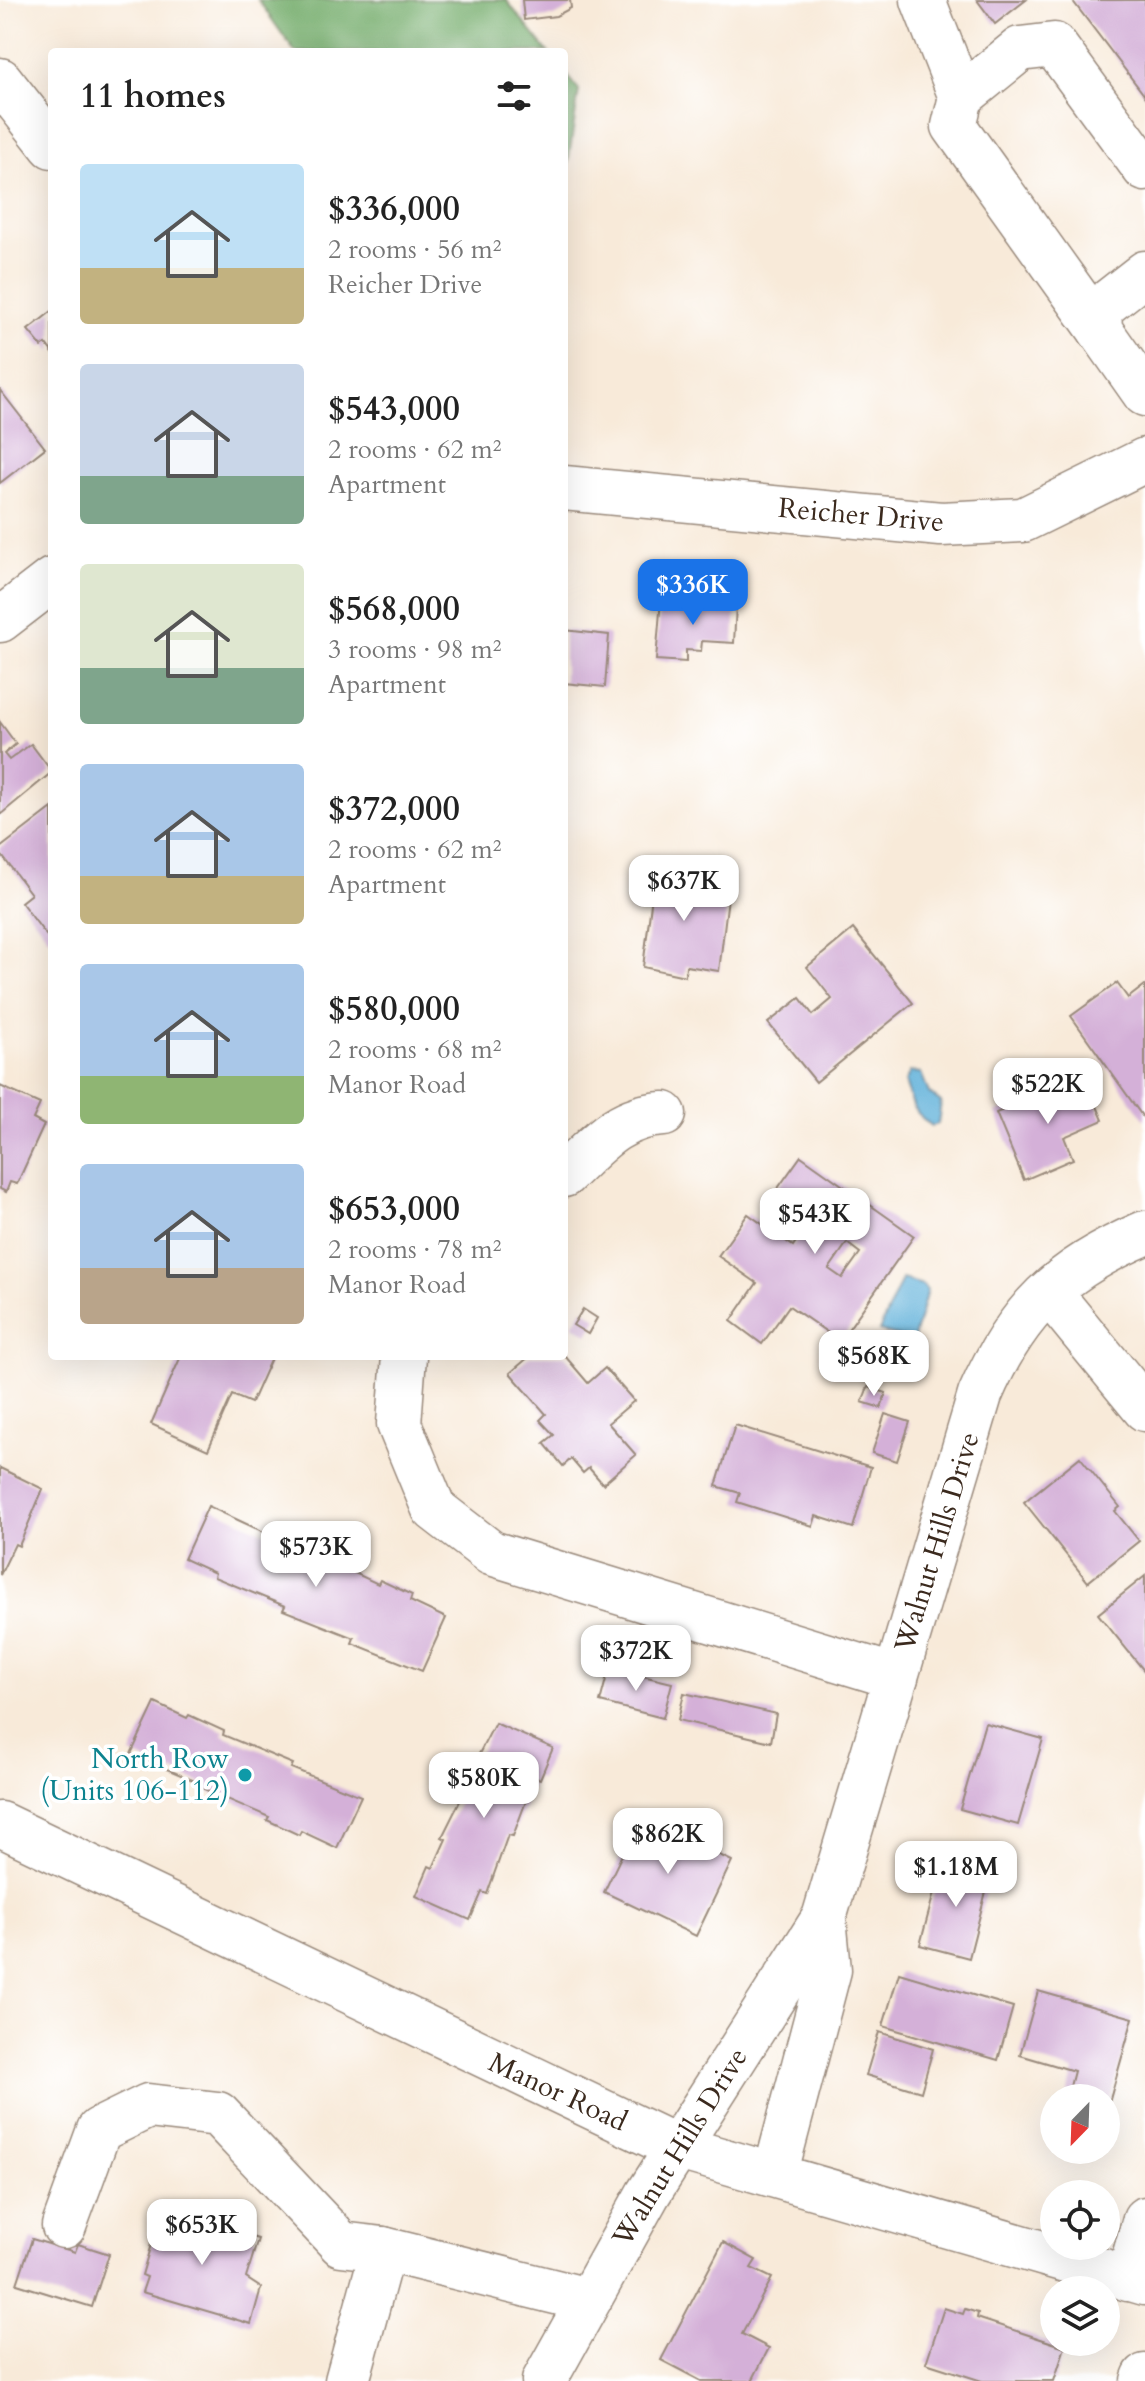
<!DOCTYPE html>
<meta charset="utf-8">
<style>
:root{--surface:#fff;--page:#f6f6f6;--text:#222;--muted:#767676;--accent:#1a73e8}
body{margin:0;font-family:Cardo,serif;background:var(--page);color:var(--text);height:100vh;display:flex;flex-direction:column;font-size:30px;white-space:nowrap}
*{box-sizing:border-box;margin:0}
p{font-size:26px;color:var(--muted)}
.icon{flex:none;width:44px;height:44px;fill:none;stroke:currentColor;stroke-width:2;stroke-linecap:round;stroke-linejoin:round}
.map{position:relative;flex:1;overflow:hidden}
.panel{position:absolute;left:48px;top:48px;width:520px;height:1312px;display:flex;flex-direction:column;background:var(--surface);border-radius:8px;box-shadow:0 8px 32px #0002}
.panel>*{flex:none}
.needle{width:52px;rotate:203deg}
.controls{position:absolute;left:1040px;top:2084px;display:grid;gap:16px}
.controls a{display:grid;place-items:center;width:80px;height:80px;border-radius:50%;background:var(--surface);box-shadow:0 8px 32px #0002;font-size:40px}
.price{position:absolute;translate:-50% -68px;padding:0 18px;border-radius:16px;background:#fff;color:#222;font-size:26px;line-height:52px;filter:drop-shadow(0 2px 4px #0008)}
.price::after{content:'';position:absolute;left:50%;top:48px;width:24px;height:18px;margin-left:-12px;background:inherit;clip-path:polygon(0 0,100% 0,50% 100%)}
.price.active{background:var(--accent);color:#fff}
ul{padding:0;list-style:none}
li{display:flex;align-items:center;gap:24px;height:200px;padding:0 32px}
li span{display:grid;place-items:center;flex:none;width:224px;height:160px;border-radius:8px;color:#555}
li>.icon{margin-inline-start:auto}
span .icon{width:96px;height:96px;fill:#fffc;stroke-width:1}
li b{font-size:34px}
h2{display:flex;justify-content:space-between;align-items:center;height:96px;padding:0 32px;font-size:34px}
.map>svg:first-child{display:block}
</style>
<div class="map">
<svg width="1145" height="2381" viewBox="0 0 1145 2381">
<rect width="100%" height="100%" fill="#fff"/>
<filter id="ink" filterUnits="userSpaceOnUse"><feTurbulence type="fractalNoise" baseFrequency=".0125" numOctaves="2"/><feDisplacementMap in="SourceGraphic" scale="16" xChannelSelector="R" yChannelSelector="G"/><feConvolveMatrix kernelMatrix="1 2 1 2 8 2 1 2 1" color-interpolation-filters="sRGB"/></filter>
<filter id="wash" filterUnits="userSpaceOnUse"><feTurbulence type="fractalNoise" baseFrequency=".006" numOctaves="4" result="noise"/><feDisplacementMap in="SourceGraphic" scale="32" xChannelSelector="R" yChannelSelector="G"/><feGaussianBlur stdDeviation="1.8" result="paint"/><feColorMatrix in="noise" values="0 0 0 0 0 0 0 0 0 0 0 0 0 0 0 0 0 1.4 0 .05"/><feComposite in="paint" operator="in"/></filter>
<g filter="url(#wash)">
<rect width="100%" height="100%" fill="#f8ead9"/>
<!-- forest -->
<g fill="#72ab69" stroke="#566a44" stroke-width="2">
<path d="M 258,0 L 506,0 L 548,52 L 295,52 Z"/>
<path d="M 564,71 L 579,90 L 564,191 Z"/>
</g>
<!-- water -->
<g fill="#5eb0d9" stroke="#4c6d7c" stroke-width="2">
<path d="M 910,1072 L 921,1073 L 929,1093 L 941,1102 L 938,1124 L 932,1126 C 914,1114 911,1102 905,1082 Z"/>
<path d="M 902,1279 L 923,1285 L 927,1291 L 913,1341 L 879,1331 Z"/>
</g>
<g id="blocks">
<!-- building -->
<g fill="#d4b0d8" fill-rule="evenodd">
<path d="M 522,0 L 570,0 L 571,8 L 556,16 L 524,20 Z"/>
<path d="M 977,0 L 1026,0 L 995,24 Z"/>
<path d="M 1072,0 L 1145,0 L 1145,96 Z"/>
<path d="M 52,311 L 52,352 L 46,344 L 42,347 L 28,330 Z"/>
<path d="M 0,390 L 45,448 L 0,483 Z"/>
<path d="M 679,597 L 736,605 L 734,643 L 702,641 L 701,651 L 686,650 L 686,662 L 656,660 L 661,599 L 679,600 Z"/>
<path d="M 564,630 L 609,635 L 605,687 L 564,683 Z"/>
<path d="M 0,722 L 16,744 L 4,754 L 9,760 L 31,744 L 52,772 L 0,815 Z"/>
<path d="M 52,808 L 52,937 L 49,939 L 21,902 L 31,894 L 0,853 L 0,848 Z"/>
<path d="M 656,864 L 689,868 L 687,884 L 729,889 L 719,971 L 686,966 L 685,976 L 643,967 Z"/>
<path d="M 853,929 L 913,1003 L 816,1082 L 768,1023 L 800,998 L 813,1015 L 832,999 L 807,967 Z"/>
<path d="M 1117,983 L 1128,998 L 1145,985 L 1145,1120 L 1071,1016 Z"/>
<path d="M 1084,1076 L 1103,1120 L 1064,1137 L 1073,1159 L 1024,1180 L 996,1113 Z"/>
<path d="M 0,1086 L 40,1104 L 33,1119 L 44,1125 L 17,1184 L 10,1182 L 6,1192 L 0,1189 Z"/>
<path d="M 801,1156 L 914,1236 L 840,1341 L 789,1306 L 762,1344 L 731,1321 L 757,1283 L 718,1256 L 748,1214 L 793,1246 L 808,1223 L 771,1198 ZM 847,1243 L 860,1253 L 842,1278 L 829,1269 Z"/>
<path d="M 583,1309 L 597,1318 L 588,1334 L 573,1325 Z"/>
<path d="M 181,1356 L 272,1356 L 251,1403 L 232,1395 L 208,1450 L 151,1424 Z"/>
<path d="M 530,1356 L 565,1356 L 588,1383 L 605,1368 L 634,1401 L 608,1423 L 636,1455 L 603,1484 L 589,1468 L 583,1473 L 571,1459 L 563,1466 L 544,1443 L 554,1435 L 540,1420 L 546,1414 L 510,1373 Z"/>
<path d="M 868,1387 L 886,1393 L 881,1408 L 862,1402 Z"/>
<path d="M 885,1414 L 910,1422 L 897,1461 L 872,1453 Z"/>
<path d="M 735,1425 L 871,1467 L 853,1528 L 816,1516 L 813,1526 L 737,1502 L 740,1493 L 716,1486 Z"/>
<path d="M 1080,1457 L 1120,1507 L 1115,1511 L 1139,1541 L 1088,1582 L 1024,1502 Z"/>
<path d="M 0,1468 L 43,1489 L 19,1546 L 15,1544 L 0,1575 Z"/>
<path d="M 208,1506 L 311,1554 L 312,1550 L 345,1565 L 344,1568 L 378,1584 L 380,1580 L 412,1595 L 410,1601 L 446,1618 L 422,1671 L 352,1643 L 354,1638 L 283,1610 L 285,1606 L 214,1577 L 215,1573 L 184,1559 Z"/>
<path d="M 1145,1576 L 1145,1672 L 1098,1614 Z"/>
<path d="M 609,1668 L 672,1683 L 663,1718 L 600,1702 Z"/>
<path d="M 684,1693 L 776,1714 L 771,1742 L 678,1720 Z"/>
<path d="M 155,1703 L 187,1718 L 189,1715 L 224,1731 L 223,1735 L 293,1764 L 291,1768 L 361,1796 L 337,1848 L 301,1831 L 299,1835 L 267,1820 L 269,1817 L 199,1787 L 200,1783 L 131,1754 Z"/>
<path d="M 495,1723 L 553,1748 L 540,1779 L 535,1777 L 513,1836 L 508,1835 L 487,1894 L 482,1892 L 470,1920 L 416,1896 L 429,1866 L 433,1868 L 446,1839 L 442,1837 L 470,1781 L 466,1779 Z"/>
<path d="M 985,1723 L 1043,1739 L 1018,1825 L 960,1809 Z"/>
<path d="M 640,1817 L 732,1861 L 696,1936 L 604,1892 Z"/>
<path d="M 943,1859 L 991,1872 L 969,1958 L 920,1945 Z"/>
<path d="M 899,1973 L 1013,2007 L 998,2060 L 883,2026 Z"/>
<path d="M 1038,1991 L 1133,2018 L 1107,2110 L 1106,2098 L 1067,2098 L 1074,2071 L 1020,2055 Z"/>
<path d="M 879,2032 L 933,2049 L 921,2092 L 866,2075 Z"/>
<path d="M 161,2210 L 258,2239 L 246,2278 L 261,2288 L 251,2324 L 142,2292 L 147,2277 L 142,2275 Z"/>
<path d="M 32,2239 L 75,2252 L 78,2244 L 109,2254 L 92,2307 L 17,2284 Z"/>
<path d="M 723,2242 L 756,2260 L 751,2268 L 772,2278 L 742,2334 L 769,2348 L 752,2381 L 701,2381 L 661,2360 Z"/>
<path d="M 944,2308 L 963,2314 L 965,2309 L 978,2313 L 977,2318 L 1065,2347 L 1054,2381 L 982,2381 L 926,2363 Z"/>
</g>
</g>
</g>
<g filter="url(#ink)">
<use href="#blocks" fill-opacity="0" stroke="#9a8a7c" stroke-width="2"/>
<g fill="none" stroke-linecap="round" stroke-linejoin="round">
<!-- minor casing -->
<g stroke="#9a8a7c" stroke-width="47">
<g id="minor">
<path d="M 923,0 L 961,97 L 1020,49 L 1054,45 L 1145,169"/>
<path d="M 0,80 L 52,146"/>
<path d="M 961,97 L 954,126 L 1100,330"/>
<path d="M 1145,273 L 1099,309 L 1100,330 L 1145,394"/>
<path d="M 564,488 L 941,524 L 1023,520 L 1145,460"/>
<path d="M 0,620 L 52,580"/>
<path d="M 564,1175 C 596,1145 618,1116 664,1114"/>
<path d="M 1049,1292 L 1145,1409"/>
<path d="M 404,1356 L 399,1424 L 434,1509 L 491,1553 L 896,1677"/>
<path d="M 775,2175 L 829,1970 L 824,1918"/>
<path d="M 64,2226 L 99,2130 L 148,2106 L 218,2114 L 341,2244 L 383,2249"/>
<path d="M 1128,2279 L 1145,2219"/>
<path d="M 347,2381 L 383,2249 L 588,2300"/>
<path d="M 544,2381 L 648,2194 L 824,1918 L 980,1395 C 1016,1311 1060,1269 1145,1233"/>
<path d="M 1143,2381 L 1145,2376"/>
</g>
</g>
<!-- major casing -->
<g stroke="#9a8a7c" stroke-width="47">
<path id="major" d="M 0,1824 L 676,2147 L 1145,2283"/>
</g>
<!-- minor -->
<use href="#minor" stroke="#fff" stroke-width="44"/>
<!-- major -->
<use href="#major" stroke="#fff" stroke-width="44"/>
</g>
</g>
<!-- markers -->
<circle fill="#0f9aa8" stroke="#fff" stroke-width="3" cx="245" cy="1775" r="8"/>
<g text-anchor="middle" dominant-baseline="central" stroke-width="7" stroke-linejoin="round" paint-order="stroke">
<!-- street labels -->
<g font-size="28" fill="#3b2a1e" stroke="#fff">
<text transform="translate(861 515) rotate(5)">Reicher Drive</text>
<text transform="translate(937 1542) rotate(-73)">Walnut Hills Drive</text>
<text transform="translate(558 2092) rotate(25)">Manor Road</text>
<text transform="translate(680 2147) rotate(-58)">Walnut Hills Drive</text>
</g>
<!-- culture labels -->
<g font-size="28" fill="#0d838f" stroke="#fff" text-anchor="end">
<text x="229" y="1759">North Row<tspan x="229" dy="32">(Units 106-112)</tspan></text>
</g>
</g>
</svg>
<div class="controls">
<a><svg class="needle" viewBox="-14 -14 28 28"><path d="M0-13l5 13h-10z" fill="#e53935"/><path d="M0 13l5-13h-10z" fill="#767676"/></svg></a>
<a><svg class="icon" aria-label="locate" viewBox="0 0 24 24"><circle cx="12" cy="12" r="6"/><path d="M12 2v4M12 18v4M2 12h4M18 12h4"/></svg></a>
<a><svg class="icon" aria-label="layers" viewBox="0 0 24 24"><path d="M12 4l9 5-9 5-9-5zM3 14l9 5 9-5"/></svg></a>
</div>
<b class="price active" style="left:693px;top:627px">$336K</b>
<b class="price" style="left:684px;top:923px">$637K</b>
<b class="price" style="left:1048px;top:1126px">$522K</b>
<b class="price" style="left:815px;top:1256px">$543K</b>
<b class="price" style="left:874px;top:1398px">$568K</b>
<b class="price" style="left:316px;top:1589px">$573K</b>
<b class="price" style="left:636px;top:1693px">$372K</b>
<b class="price" style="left:484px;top:1820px">$580K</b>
<b class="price" style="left:668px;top:1876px">$862K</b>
<b class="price" style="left:956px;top:1909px">$1.18M</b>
<b class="price" style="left:202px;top:2267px">$653K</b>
<section class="panel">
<h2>11 homes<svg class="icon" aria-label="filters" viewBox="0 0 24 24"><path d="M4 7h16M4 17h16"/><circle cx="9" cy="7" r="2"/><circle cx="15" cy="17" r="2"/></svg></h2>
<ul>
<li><span style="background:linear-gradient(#bfe0f5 65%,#c2b280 0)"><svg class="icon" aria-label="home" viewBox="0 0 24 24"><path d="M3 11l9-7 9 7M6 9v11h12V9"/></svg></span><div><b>$336,000</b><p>2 rooms · 56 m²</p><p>Reicher Drive</p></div></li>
<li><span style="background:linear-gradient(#c9d6e8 70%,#7fa58c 0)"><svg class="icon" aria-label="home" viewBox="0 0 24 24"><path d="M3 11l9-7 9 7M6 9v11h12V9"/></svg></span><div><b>$543,000</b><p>2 rooms · 62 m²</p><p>Apartment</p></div></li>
<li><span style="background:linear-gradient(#dfe7d0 65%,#7fa58c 0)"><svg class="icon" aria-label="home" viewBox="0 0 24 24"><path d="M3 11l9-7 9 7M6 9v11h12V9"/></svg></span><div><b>$568,000</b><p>3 rooms · 98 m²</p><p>Apartment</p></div></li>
<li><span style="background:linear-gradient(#a9c7e8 70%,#c2b280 0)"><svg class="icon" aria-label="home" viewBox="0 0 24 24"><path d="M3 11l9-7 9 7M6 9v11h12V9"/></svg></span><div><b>$372,000</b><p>2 rooms · 62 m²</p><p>Apartment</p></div></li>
<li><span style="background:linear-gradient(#a9c7e8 70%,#8fb573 0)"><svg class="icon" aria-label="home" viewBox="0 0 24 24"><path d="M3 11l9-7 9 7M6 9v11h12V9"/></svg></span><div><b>$580,000</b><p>2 rooms · 68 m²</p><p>Manor Road</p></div></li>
<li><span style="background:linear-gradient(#a9c7e8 65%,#b9a48a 0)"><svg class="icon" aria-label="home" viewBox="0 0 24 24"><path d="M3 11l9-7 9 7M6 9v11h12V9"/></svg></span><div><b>$653,000</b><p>2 rooms · 78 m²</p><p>Manor Road</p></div></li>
</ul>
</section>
</div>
